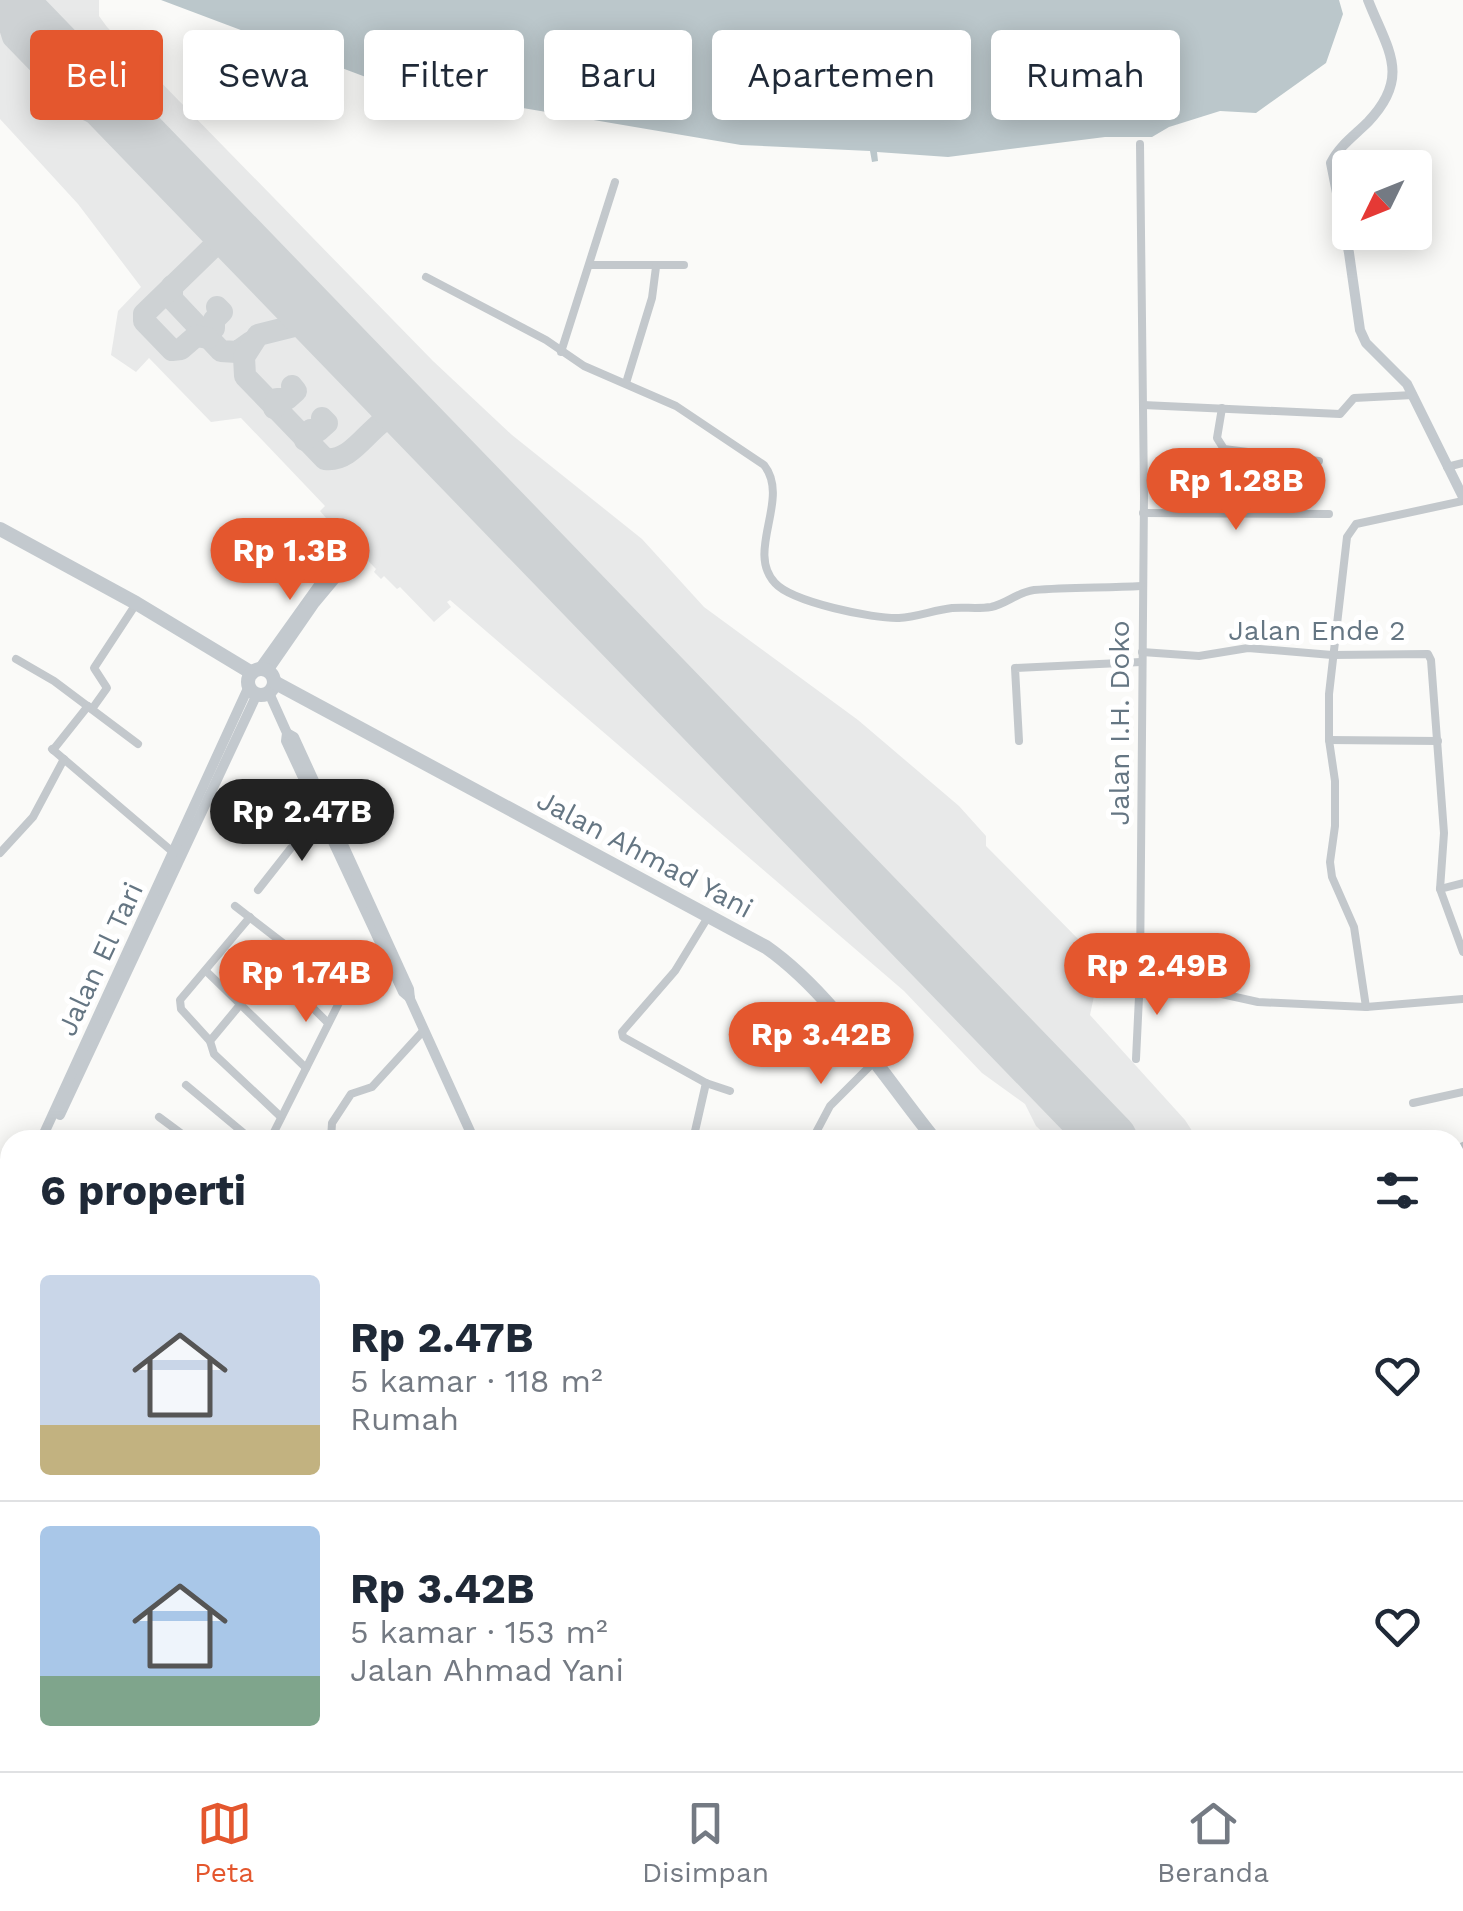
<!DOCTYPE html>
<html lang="id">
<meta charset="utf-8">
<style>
:root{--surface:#fff;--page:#f6f6f7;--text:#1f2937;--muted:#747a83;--line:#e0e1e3;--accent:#e4572e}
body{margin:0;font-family:"Work Sans",sans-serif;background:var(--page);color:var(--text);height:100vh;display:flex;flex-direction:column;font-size:38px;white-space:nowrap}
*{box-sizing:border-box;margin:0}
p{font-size:32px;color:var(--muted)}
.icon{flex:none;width:55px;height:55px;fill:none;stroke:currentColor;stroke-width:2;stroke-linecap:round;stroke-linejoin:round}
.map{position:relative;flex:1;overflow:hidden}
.sheet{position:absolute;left:0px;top:1130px;width:1465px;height:642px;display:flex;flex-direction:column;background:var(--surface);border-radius:30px 30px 0 0;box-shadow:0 5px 25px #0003}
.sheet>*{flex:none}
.hud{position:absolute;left:30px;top:30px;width:1405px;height:90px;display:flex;gap:20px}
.needle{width:65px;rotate:227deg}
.controls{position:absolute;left:1332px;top:150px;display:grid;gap:20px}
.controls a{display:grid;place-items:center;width:100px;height:100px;border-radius:10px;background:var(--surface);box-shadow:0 5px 25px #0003;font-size:50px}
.price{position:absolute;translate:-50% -85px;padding:0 22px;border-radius:35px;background:var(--accent);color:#fff;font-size:32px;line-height:65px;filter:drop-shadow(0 2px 5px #0008)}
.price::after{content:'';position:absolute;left:50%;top:60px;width:30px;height:22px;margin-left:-15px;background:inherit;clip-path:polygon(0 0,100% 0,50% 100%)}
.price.selected{background:#222;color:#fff}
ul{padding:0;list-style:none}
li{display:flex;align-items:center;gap:30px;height:250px;padding:0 40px}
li+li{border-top:2px solid var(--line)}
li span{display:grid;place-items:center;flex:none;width:280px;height:200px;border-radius:10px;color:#555}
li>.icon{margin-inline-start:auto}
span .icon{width:120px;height:120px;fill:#fffc;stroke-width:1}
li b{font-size:42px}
h2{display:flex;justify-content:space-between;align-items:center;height:120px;padding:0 40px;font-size:42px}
.chip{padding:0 35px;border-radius:10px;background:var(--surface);box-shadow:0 5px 25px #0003;font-size:35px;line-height:90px}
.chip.selected{background:var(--accent);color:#fff}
.tabs{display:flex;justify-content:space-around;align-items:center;height:140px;border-top:2px solid var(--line);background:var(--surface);font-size:28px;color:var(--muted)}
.tabs a{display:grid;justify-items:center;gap:5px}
.tabs .selected{color:var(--accent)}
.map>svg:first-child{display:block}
</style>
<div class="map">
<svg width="1463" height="1771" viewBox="0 0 1463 1771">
<rect width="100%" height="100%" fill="#fafaf8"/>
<!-- built -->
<g fill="#e8e9e9">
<path d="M 0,0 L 99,0 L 99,16 L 107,27 L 433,361 L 512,435 L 642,539 L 704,607 L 858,720 L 959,806 L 986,836 L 986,846 L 1095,956 L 1096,987 L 1090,1015 L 1185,1120 L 1198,1140 L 1051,1140 L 1036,1126 L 1025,1104 L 982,1073 L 904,991 L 450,600 L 447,602 L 451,607 L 434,622 L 400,587 L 397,589 L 384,576 L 381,579 L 374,572 L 376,569 L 335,527 L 329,532 L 321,524 L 326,518 L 320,511 L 325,506 L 241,418 L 211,422 L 149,358 L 136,372 L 111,355 L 118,311 L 141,287 L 78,204 L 0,119 Z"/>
<path d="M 1455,1353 L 1463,1356 L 1463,1556 L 1455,1552 Z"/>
</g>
<!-- water -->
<path fill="#bbc7cb" d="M 161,0 L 1339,0 L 1343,14 L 1326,63 L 1256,113 L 1220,111 L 1169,127 L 1152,137 L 1105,137 L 948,157 L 877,152 L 878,161 L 872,162 L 870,151 L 741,145 L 387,85 Z"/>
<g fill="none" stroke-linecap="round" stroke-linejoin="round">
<!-- taxiway -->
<g stroke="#ced2d4" stroke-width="22">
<path d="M 45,38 L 42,24 L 29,12 L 15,16 L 9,24 L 13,37 L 81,107 L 135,132"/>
<path d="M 214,246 L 218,231 L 217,216"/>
<path d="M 172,286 L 172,299 L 221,351 L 237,352 L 251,342"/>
<path d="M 325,328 L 310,322 L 258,335 L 244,357 L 245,376 L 325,459 C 356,463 371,418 401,413 L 414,420"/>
<path d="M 204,333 L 214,328 L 214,320 L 222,312 L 217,307"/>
<path d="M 208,338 L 196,336 L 181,349 L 172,350 L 144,321 L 144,314 L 214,246 L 231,241 L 245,245"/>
<path d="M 274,408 L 277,399 L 287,399 L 296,391 L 292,386"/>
<path d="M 305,440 L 311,430 L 318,431 L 327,423 L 322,418"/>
</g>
<!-- runway -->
<path stroke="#ced2d4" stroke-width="55" d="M 22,15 L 1110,1140"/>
<!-- street -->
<g stroke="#c3c8cc" stroke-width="8">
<path d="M 1140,144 L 1144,495 L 1140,976 L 1258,1002 L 1366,1007 L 1463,999"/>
<path d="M 591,265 L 684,265"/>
<path d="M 426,277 L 546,340 L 584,366 L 676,406 L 764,465 C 791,499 745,551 775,583 C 792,602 873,619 899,618 C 917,617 934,610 952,608 C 965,607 978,609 991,607 C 1006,604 1018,592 1034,590 C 1069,587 1106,588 1141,586"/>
<path d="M 561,352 L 615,182"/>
<path d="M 626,383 L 652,298 L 656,267"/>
<path d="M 1143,405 L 1340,414 L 1354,398 L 1413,395"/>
<path d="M 1222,408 L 1217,438 L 1224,449 L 1319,461"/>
<path d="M 1447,467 L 1463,463"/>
<path d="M 1143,513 L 1329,514"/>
<path d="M 1142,652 L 1199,656 L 1248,648 L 1332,655 L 1428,654 L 1431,660 L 1444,833 L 1440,889 L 1463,952"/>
<path d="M 16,659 L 54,681 L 138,744"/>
<path d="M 92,709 L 107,688 L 94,668 L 136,604"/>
<path d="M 1329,740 L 1438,741"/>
<path d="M 1019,741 L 1015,668 L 1141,662"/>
<path d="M 52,749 L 174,853"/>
<path d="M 53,750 L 88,706"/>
<path d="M 0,853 L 33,817 L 64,759"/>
<path d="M 1440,889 L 1463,883"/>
<path d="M 258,890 L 291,848 L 322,817"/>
<path d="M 235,906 L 288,947 L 342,995"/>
<path d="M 708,917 L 675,971 L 622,1032 L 623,1037 L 706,1083 L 730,1091"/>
<path d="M 273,968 L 328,1023"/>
<path d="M 206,971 L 306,1068"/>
<path d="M 1366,1007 L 1354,927 L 1332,877 L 1330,862 L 1335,826 L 1335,781 L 1329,740 L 1329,694 L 1347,537 L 1356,524 L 1463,501"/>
<path d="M 210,1041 L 181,1009 L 180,1000 L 250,917"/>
<path d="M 1136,1059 L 1140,976"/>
<path d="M 186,1085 L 252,1140"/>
<path d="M 1413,1103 L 1463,1092"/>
<path d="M 159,1117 L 190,1140"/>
<path d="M 281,1117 L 214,1054 L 210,1041 L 288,947"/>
<path d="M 270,1140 L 357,967 L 367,954 L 385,944"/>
<path d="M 331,1140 L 332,1123 L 351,1094 L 372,1087 L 424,1030"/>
<path d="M 693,1140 L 706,1083"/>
<path d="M 812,1140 L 830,1106 L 873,1063"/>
<path d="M 1455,1150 L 1463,1146"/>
<path d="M 0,1183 L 10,1194"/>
<path d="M 1455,1277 L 1463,1278"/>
<path d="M 0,1448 L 10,1456"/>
<path d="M 4,1501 L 10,1495"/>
<path d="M 1455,1677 L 1463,1668"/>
<path d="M 1142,1762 L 1150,1771"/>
<path d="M 122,1771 L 129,1762"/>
<path d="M 1041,1771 L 1042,1762"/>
<path d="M 1258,1771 L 1260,1762"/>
</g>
<!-- secondary -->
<g stroke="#c3c9ce" stroke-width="10">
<path d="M 1368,0 C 1387,49 1412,76 1368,122 C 1355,135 1339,146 1331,163 L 1349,253 L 1360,330 L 1366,343 L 1407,384 L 1463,497"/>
<path d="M 259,669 L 339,557 L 350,561 L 315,603 L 268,671"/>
<path d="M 269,693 L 287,733 L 286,741 L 403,992 L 410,998"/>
<path d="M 287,733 L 294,737 L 409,989 L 410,999 L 474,1140"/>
<path d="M 60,1115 L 257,694"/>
<path d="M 41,1140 L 249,686"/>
<path d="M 0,1227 L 10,1205"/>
<path d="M 0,1247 L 10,1226"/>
<path d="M 505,1762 L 511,1771"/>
<path d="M 757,1762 L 761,1771"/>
</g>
<!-- highway -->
<g stroke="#c3c9ce" stroke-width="14">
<path d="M 0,529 L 136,603 L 252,673"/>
<circle cx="261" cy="682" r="13"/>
<path d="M 274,682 L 766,947 C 832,993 884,1077 935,1140"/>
<path d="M 1416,1762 L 1420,1771"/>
</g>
</g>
<g text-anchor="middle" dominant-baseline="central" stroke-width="10" stroke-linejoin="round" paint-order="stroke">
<!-- street labels -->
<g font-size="28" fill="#657683" stroke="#fff">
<text x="1317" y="630">Jalan Ende 2</text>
<text transform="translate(1119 723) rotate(-90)">Jalan I.H. Doko</text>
<text transform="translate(645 854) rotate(28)">Jalan Ahmad Yani</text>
<text transform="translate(100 959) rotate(-65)">Jalan El Tari</text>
</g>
</g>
</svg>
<div class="controls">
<a><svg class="needle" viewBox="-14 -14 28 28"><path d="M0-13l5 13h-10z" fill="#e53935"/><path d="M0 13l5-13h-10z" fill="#747a83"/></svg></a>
</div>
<b class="price" style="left:1236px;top:533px">Rp 1.28B</b>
<b class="price" style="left:290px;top:603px">Rp 1.3B</b>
<b class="price selected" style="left:302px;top:864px">Rp 2.47B</b>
<b class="price" style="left:1157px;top:1018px">Rp 2.49B</b>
<b class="price" style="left:306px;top:1025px">Rp 1.74B</b>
<b class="price" style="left:821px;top:1087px">Rp 3.42B</b>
<div class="hud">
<a class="chip selected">Beli</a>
<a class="chip">Sewa</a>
<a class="chip">Filter</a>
<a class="chip">Baru</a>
<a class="chip">Apartemen</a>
<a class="chip">Rumah</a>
</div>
<section class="sheet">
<h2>6 properti<svg class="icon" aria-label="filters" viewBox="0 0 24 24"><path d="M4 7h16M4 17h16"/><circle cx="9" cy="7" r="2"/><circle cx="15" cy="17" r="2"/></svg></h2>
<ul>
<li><span style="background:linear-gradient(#c9d6e8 75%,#c2b280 0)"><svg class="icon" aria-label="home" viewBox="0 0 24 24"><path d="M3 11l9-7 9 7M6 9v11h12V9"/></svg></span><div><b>Rp 2.47B</b><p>5 kamar · 118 m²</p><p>Rumah</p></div><svg class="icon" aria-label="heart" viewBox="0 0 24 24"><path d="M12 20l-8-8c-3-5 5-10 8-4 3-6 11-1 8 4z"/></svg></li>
<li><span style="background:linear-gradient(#a9c7e8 75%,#7fa58c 0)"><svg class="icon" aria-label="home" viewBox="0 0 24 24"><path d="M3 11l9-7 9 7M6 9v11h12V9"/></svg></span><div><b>Rp 3.42B</b><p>5 kamar · 153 m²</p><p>Jalan Ahmad Yani</p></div><svg class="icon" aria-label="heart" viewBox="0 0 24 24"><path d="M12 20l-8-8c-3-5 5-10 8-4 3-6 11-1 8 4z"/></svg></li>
</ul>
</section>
</div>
<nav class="tabs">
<a class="selected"><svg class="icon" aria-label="map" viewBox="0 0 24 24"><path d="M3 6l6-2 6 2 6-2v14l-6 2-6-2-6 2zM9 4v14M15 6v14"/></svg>Peta</a>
<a><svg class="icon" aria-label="saved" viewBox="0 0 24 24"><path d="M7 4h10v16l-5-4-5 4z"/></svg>Disimpan</a>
<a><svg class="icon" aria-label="home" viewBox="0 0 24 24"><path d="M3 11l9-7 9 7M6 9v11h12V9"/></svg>Beranda</a>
</nav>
